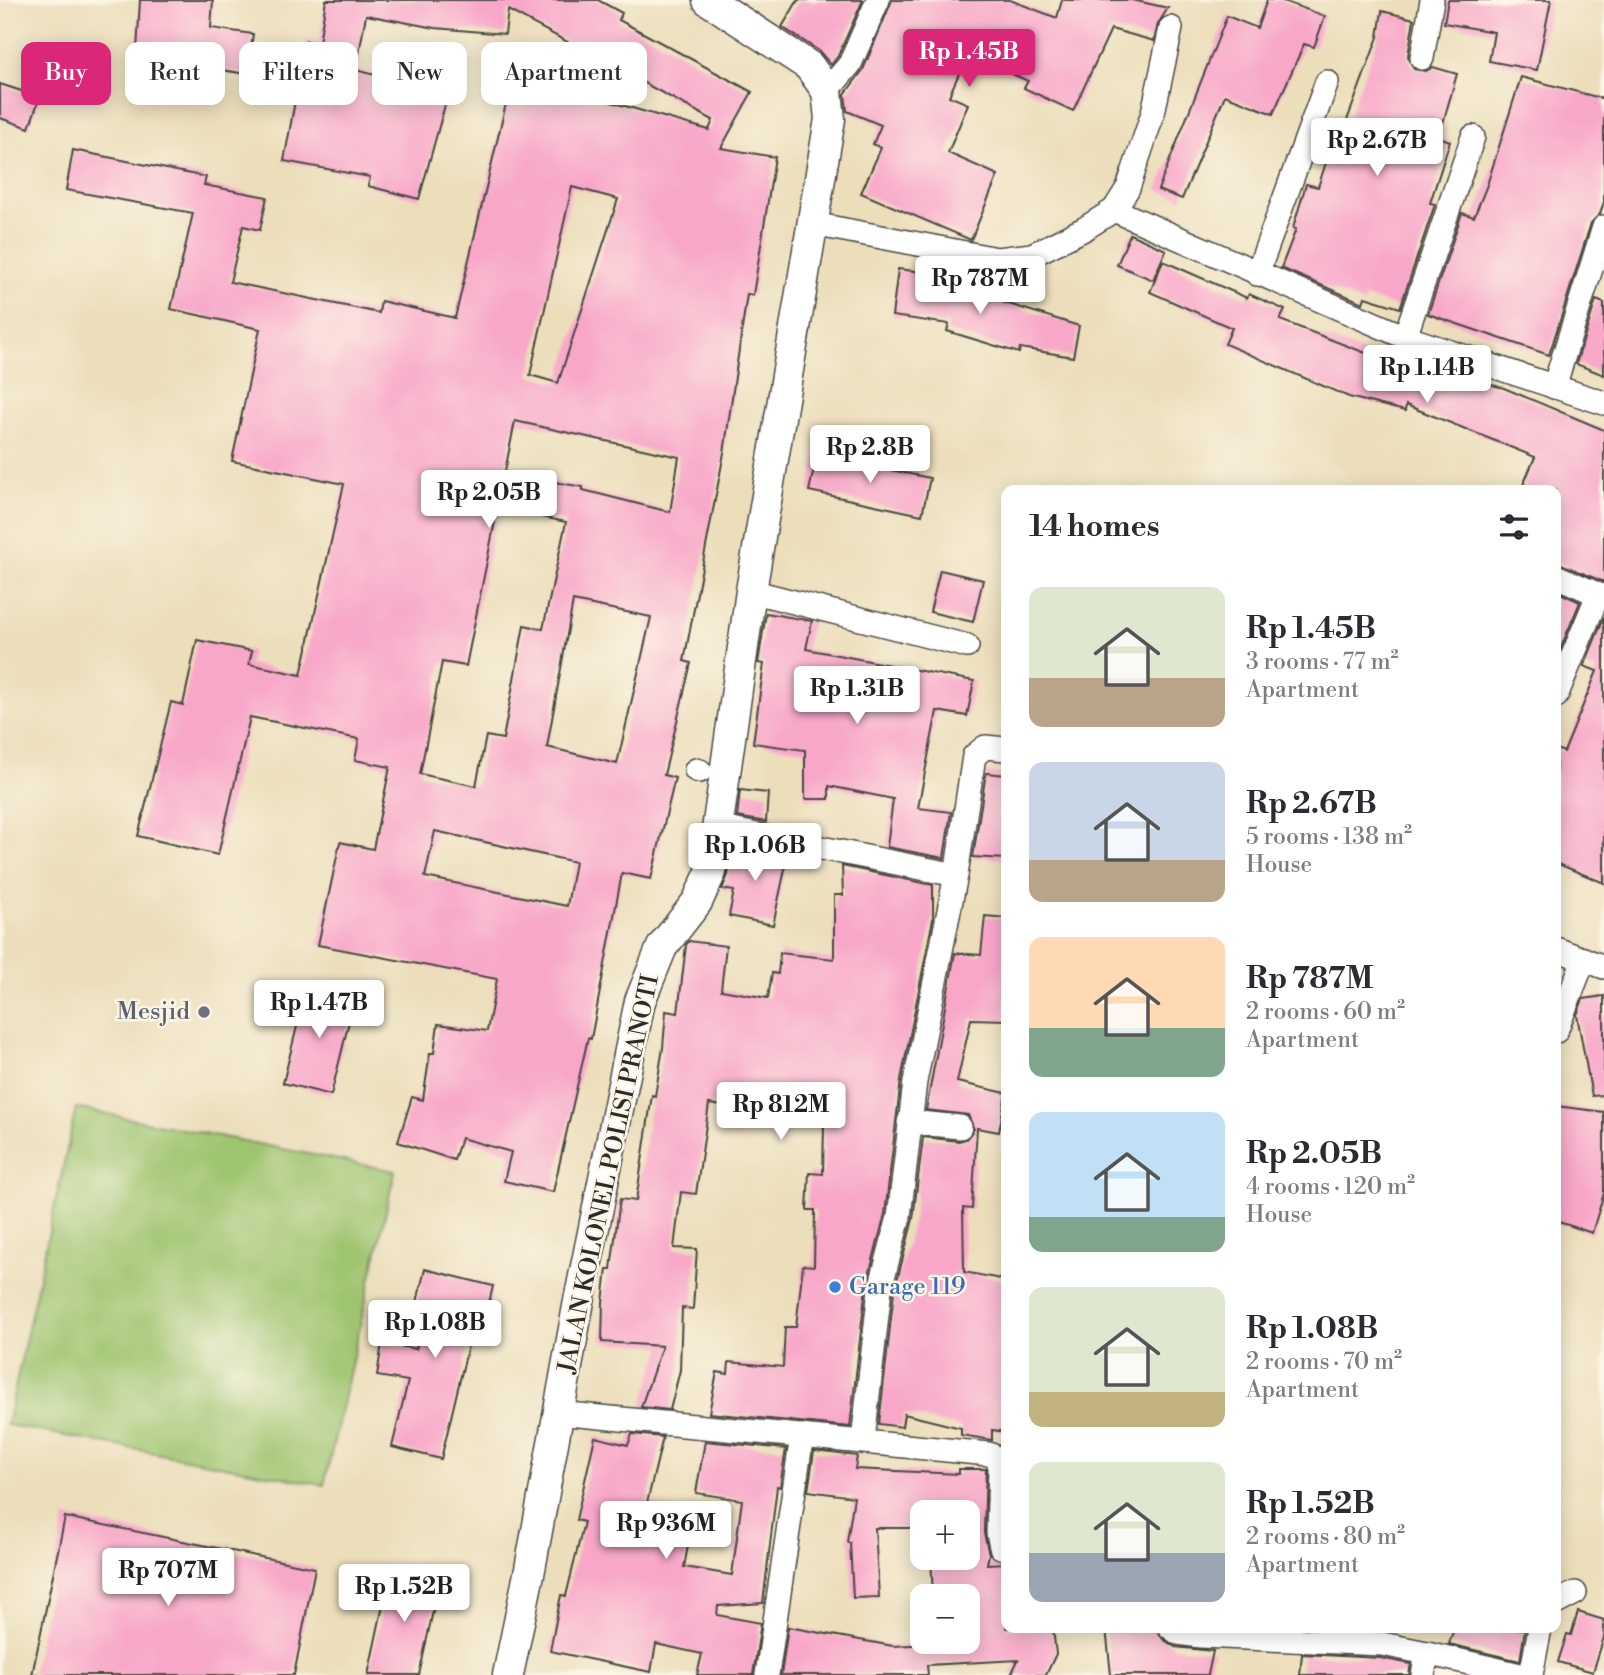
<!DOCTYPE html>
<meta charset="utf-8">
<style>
:root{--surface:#fff;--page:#f7f7f7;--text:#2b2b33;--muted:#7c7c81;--accent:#db2777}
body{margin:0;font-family:"Libre Bodoni",serif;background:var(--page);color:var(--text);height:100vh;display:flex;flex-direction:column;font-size:26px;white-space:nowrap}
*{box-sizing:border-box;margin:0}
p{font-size:23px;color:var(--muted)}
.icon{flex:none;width:38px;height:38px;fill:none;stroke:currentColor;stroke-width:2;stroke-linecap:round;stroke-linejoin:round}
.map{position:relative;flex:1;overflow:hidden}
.drawer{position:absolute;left:1001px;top:485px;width:560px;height:1148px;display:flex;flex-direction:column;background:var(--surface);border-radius:14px;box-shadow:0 4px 18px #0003}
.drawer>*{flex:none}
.hud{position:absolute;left:21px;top:42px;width:665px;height:63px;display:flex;gap:14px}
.controls{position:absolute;left:910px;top:1500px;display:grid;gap:14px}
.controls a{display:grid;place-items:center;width:70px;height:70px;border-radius:14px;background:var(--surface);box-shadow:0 4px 18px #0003;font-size:35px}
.price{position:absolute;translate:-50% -60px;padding:0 16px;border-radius:7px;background:#fff;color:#222;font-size:23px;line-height:46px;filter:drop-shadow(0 2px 4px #0008)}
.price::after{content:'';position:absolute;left:50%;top:42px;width:21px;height:16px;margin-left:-10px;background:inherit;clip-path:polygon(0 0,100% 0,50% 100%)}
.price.on{background:var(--accent);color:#fff}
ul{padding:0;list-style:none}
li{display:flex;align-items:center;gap:21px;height:175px;padding:0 28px}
li span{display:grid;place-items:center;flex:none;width:196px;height:140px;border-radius:14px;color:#555}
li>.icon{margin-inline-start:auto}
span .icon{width:84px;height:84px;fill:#fffc;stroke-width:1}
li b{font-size:30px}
h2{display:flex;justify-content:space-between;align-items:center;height:84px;padding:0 28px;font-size:30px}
.chip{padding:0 24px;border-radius:14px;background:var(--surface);box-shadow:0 4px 18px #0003;font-size:24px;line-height:63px}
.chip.on{background:var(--accent);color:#fff}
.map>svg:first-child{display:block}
</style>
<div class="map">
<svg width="1604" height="1675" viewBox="0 0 1604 1675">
<rect width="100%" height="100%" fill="#fcf5e5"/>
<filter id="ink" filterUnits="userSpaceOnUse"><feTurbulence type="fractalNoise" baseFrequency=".0143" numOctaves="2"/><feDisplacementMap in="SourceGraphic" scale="14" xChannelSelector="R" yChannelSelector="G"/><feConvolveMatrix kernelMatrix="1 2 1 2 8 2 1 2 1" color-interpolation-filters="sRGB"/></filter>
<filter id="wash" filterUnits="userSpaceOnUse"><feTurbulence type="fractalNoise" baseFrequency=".00686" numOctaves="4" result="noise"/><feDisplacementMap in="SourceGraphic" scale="28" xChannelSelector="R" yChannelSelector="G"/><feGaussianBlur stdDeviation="1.57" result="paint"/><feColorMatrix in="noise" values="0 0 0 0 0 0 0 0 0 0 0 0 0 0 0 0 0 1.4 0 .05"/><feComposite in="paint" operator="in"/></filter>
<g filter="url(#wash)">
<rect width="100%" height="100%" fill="#ecdebb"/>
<!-- green -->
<path fill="#9fc46f" stroke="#65784d" stroke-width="2" d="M 76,1108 L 395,1171 L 324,1485 L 7,1425 Z"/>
<g id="blocks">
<!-- building -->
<g fill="#f8a7c9" fill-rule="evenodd">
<path d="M 140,0 L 213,0 L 211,28 L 253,34 L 247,74 L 208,68 L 208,73 L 136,68 Z"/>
<path d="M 326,0 L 598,0 L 622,13 L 619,20 L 752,92 L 721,148 L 775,157 L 753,295 L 747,294 L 724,453 L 684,661 L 691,663 L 664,775 L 675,778 L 651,879 L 622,873 L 591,1039 L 588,1038 L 553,1192 L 504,1181 L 511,1152 L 461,1138 L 454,1160 L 398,1142 L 412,1097 L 423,1100 L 430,1053 L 434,1053 L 438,1024 L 487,1031 L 497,979 L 318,945 L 340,842 L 373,849 L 390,767 L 355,760 L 359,739 L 250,717 L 218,855 L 138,836 L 171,702 L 183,705 L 197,640 L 252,651 L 249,664 L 301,675 L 344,484 L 232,461 L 260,329 L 171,309 L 193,213 L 66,190 L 73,150 L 206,177 L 204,185 L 267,197 L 260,230 L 243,226 L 230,282 L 379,313 L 381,301 L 455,318 L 513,74 L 709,130 L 713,120 L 508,10 L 505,34 L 435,28 L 366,15 L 356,70 L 448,94 L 419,199 L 368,186 L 370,177 L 284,161 L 306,41 L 319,43 ZM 572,187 L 618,199 L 558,383 L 530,375 ZM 515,421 L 679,457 L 670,512 L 583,490 L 583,487 L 549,481 L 542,517 L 566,522 L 543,629 L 524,625 L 503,739 L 486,736 L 476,786 L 420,774 L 442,662 L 466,666 ZM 573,601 L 651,617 L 617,764 L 547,747 ZM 435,831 L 575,862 L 567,906 L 425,877 Z"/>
<path d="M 798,0 L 863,0 L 838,56 L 831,65 L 819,51 L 782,27 Z"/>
<path d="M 892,0 L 1010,0 L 1057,18 L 1062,0 L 1132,0 L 1168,8 L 1158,24 L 1154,41 L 1111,29 L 1073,111 L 1024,88 L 1028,81 L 1010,73 L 1020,50 L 977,33 L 949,96 L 968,104 L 948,153 L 998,175 L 971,240 L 861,193 L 881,148 L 873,144 L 881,125 L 847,111 L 845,94 L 863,70 Z"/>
<path d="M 1267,0 L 1280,0 L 1325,16 L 1314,47 L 1304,44 L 1273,114 L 1225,95 L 1182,199 L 1158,190 L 1227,16 L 1257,28 Z"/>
<path d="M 1448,0 L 1551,0 L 1537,70 L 1489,61 L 1494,32 L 1444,23 Z"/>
<path d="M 1382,11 L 1414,19 L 1408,56 L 1414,69 L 1426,71 L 1433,67 L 1457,74 L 1439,137 L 1450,141 L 1430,203 L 1435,204 L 1400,308 L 1365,297 L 1363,303 L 1281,268 L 1296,229 L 1293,228 L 1306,184 L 1318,187 L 1337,129 L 1343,131 L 1378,37 Z"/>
<path d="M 1521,77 L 1604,99 L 1604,202 L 1600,214 L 1591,223 L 1549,355 L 1428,314 L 1462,213 L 1474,217 L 1487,185 Z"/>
<path d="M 0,84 L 40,97 L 29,128 L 0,118 Z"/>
<path d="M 1130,234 L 1166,250 L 1153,280 L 1117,265 Z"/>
<path d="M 1163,261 L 1247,298 L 1249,294 L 1285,310 L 1280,320 L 1363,352 L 1504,388 L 1604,430 L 1604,582 L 1556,562 L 1556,490 L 1521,490 L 1535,457 L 1406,405 L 1405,411 L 1349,397 L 1225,344 L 1232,328 L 1150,292 Z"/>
<path d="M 898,269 L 931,273 L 960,283 L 958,288 L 1079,326 L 1073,357 L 1020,348 L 1019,353 L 947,331 L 949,324 L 892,316 Z"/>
<path d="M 1596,300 L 1604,303 L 1604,375 L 1576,364 Z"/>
<path d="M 817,455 L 930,478 L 922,515 L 809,491 Z"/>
<path d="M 940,570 L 983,580 L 973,622 L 930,612 Z"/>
<path d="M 1556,591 L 1580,602 L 1558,655 L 1556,654 Z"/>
<path d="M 766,613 L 812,621 L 806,649 L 974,681 L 967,716 L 937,711 L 918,808 L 951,812 L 944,858 L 887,847 L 893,799 L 829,786 L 829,799 L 805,799 L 805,750 L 753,743 L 764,664 L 758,663 Z"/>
<path d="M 1604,617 L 1604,883 L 1556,863 L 1556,749 L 1564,752 L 1597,671 L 1584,666 Z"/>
<path d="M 986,773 L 1006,775 L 1006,859 L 973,857 Z"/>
<path d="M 740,790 L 768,793 L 766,822 L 737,817 Z"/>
<path d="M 733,844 L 788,855 L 773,925 L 729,916 L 734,891 L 722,889 L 728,875 Z"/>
<path d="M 842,866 L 933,885 L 933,919 L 901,1080 L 885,1214 L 866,1287 L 850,1427 L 709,1413 L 717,1372 L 728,1374 L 729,1362 L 783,1367 L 785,1327 L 796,1327 L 803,1265 L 814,1266 L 815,1210 L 807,1210 L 809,1173 L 823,1174 L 824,1126 L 782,1118 L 782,1115 L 709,1104 L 696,1194 L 681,1192 L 674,1248 L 697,1249 L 693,1309 L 682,1308 L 680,1370 L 670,1410 L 641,1407 L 662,1346 L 602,1342 L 603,1302 L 607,1269 L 611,1269 L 620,1199 L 636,1201 L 652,1095 L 655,1096 L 663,1048 L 666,1011 L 678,1013 L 686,945 L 689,941 L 726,946 L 721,990 L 768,998 L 772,973 L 778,974 L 780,953 L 834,959 L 834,895 L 843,895 Z"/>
<path d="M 985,916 L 1006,918 L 1006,1020 L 971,1019 L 957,1082 L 1006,1093 L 999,1132 L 977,1128 L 972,1209 L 963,1208 L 964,1272 L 1006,1280 L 1006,1432 L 992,1430 L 992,1440 L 961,1435 L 961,1428 L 904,1414 L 902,1427 L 879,1424 L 894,1292 L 913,1219 L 923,1137 L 959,1141 L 966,1139 L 974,1129 L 968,1115 L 926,1110 L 955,953 L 981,955 Z"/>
<path d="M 307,986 L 355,997 L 331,1095 L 283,1083 Z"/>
<path d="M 1604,996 L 1604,1095 L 1592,1096 L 1577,1015 L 1583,999 Z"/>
<path d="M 1556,1106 L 1604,1112 L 1604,1193 L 1592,1233 L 1556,1221 Z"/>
<path d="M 425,1269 L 493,1286 L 485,1320 L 475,1317 L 441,1459 L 392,1447 L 408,1381 L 377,1376 L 382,1343 L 416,1349 L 426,1305 L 417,1302 Z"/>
<path d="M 632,1434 L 663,1437 L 647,1503 L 694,1514 L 684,1567 L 732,1575 L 742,1500 L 696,1493 L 705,1441 L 786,1449 L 780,1487 L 777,1486 L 763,1603 L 718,1606 L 717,1615 L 761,1623 L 753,1675 L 697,1675 L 702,1654 L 656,1644 L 651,1672 L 550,1651 L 561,1595 L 566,1596 L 584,1522 L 576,1520 L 595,1437 L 628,1445 Z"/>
<path d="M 814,1451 L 857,1456 L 855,1469 L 959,1474 L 959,1469 L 986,1469 L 984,1533 L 989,1554 L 987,1564 L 1006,1563 L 1006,1628 L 1053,1628 L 1056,1654 L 1046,1675 L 1011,1675 L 1018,1660 L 927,1665 L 928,1675 L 781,1675 L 788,1627 L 893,1646 L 968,1642 L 968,1593 L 933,1595 L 931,1558 L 968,1558 L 968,1512 L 922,1512 L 922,1528 L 875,1528 L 879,1597 L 853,1598 L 850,1543 L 847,1542 L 854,1497 L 808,1491 Z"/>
<path d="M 65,1517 L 315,1568 L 294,1675 L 32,1675 Z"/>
<path d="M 391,1568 L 440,1579 L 419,1675 L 368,1675 Z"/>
<path d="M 1578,1612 L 1604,1620 L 1604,1637 L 1593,1672 L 1558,1662 L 1567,1634 L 1571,1635 Z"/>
<path d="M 1106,1628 L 1145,1628 L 1158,1631 L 1163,1639 L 1175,1647 L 1213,1651 L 1208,1675 L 1111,1675 Z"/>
<path d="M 1454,1628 L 1525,1629 L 1520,1661 L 1449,1644 Z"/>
<path d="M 1302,1654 L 1380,1658 L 1411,1664 L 1409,1675 L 1300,1675 Z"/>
</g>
</g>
</g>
<g filter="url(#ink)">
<use href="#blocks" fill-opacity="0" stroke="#484641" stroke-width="2"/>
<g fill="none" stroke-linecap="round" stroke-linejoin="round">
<!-- minor casing -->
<g stroke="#484641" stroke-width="26">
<g id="minor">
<path d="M 1422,58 L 1432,0"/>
<path d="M 827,91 L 850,64 L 878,0"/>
<path d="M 1114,210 L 1405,337 L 1604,403"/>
<path d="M 813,224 L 997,259 L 1032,255 L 1084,229 L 1114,210 L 1128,188 L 1153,113 L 1171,28"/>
<path d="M 1257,274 L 1327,82"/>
<path d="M 1405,337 L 1473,137"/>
<path d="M 1554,387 L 1604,227"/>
<path d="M 1556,576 L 1604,597"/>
<path d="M 751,591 L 967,646"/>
<path d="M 1556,696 L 1598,595"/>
<path d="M 696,770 L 700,771"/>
<path d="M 717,827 L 956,875"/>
<path d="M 1556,949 L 1604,967"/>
<path d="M 1556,1031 L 1584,959"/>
<path d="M 909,1122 L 960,1127"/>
<path d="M 558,1413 L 989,1454 L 997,1458 L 1000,1466 L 998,1533 L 1001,1547 L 1006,1549"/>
<path d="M 863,1440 L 880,1289 L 899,1217 L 915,1082 L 956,875 L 974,756 L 985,747 L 1006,749"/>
<path d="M 1556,1603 L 1575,1593"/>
<path d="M 1171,1628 L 1178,1633 L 1200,1636 L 1382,1644 L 1427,1653 L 1423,1675"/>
<path d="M 1427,1653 L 1520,1675"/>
<path d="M 767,1675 L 802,1436"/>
<path d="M 1531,1675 L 1540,1628"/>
</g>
</g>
<!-- tertiary casing -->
<g stroke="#484641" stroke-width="33">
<path id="tertiary" d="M 508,1675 L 530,1569 L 579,1301 L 640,1001 L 662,947 L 697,902 L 711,872 L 751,591 L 830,119 L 827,91 L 809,66 L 708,0"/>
</g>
<!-- minor -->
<use href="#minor" stroke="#fff" stroke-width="23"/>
<!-- tertiary -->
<use href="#tertiary" stroke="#fff" stroke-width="30"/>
</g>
</g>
<!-- markers -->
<circle fill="#6b7280" stroke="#fcf5e5" stroke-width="2.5" cx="204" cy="1012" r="7"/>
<circle fill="#3f7fe0" stroke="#fcf5e5" stroke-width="2.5" cx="835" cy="1287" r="7"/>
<g text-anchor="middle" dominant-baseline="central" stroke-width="5" stroke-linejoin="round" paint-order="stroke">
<!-- worship labels -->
<g font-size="24" fill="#5b616d" stroke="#fcf5e5" text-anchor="end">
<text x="190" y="1012">Mesjid</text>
</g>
<!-- street labels -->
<g font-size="24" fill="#2b2b2b" stroke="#fcf5e5">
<text transform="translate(609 1174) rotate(-78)">JALAN KOLONEL POLISI PRANOTI</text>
</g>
<!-- shop labels -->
<g font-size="24" fill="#366cbe" stroke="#fcf5e5" text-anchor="start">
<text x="849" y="1287">Garage 119</text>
</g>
</g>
</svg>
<div class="controls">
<a>+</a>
<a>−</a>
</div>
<b class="price on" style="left:969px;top:89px">Rp 1.45B</b>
<b class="price" style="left:1377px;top:178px">Rp 2.67B</b>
<b class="price" style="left:980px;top:316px">Rp 787M</b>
<b class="price" style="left:1427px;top:405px">Rp 1.14B</b>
<b class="price" style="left:870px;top:485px">Rp 2.8B</b>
<b class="price" style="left:489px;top:530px">Rp 2.05B</b>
<b class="price" style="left:857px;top:726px">Rp 1.31B</b>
<b class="price" style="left:755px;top:883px">Rp 1.06B</b>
<b class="price" style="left:319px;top:1040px">Rp 1.47B</b>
<b class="price" style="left:781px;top:1142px">Rp 812M</b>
<b class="price" style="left:435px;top:1360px">Rp 1.08B</b>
<b class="price" style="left:666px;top:1561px">Rp 936M</b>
<b class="price" style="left:168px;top:1608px">Rp 707M</b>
<b class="price" style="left:404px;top:1624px">Rp 1.52B</b>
<div class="hud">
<a class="chip on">Buy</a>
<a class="chip">Rent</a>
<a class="chip">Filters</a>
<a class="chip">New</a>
<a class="chip">Apartment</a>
</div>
<section class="drawer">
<h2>14 homes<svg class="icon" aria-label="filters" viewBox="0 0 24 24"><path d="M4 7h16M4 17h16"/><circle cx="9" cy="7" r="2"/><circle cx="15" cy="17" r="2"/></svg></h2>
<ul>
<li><span style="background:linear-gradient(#dfe7d0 65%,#b9a48a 0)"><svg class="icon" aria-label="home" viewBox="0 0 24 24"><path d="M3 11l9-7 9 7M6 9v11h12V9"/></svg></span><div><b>Rp 1.45B</b><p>3 rooms · 77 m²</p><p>Apartment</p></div></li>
<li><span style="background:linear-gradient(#c9d6e8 70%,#b9a48a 0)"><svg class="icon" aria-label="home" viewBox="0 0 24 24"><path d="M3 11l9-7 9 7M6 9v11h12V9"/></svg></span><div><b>Rp 2.67B</b><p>5 rooms · 138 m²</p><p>House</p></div></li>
<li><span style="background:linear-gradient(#ffd9b3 65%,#7fa58c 0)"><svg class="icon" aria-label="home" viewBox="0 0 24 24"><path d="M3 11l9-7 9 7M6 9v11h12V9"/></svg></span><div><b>Rp 787M</b><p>2 rooms · 60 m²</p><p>Apartment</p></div></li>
<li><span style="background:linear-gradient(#bfe0f5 75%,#7fa58c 0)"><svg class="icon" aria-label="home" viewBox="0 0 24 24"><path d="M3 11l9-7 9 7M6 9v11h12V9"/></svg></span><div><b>Rp 2.05B</b><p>4 rooms · 120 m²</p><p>House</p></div></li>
<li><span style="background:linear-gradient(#dfe7d0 75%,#c2b280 0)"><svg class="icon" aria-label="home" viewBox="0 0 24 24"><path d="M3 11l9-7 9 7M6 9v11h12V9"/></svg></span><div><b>Rp 1.08B</b><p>2 rooms · 70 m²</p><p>Apartment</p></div></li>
<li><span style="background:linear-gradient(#dfe7d0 65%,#9aa5b1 0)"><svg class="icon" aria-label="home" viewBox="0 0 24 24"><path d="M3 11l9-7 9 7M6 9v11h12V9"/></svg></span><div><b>Rp 1.52B</b><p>2 rooms · 80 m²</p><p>Apartment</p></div></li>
</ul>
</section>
</div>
